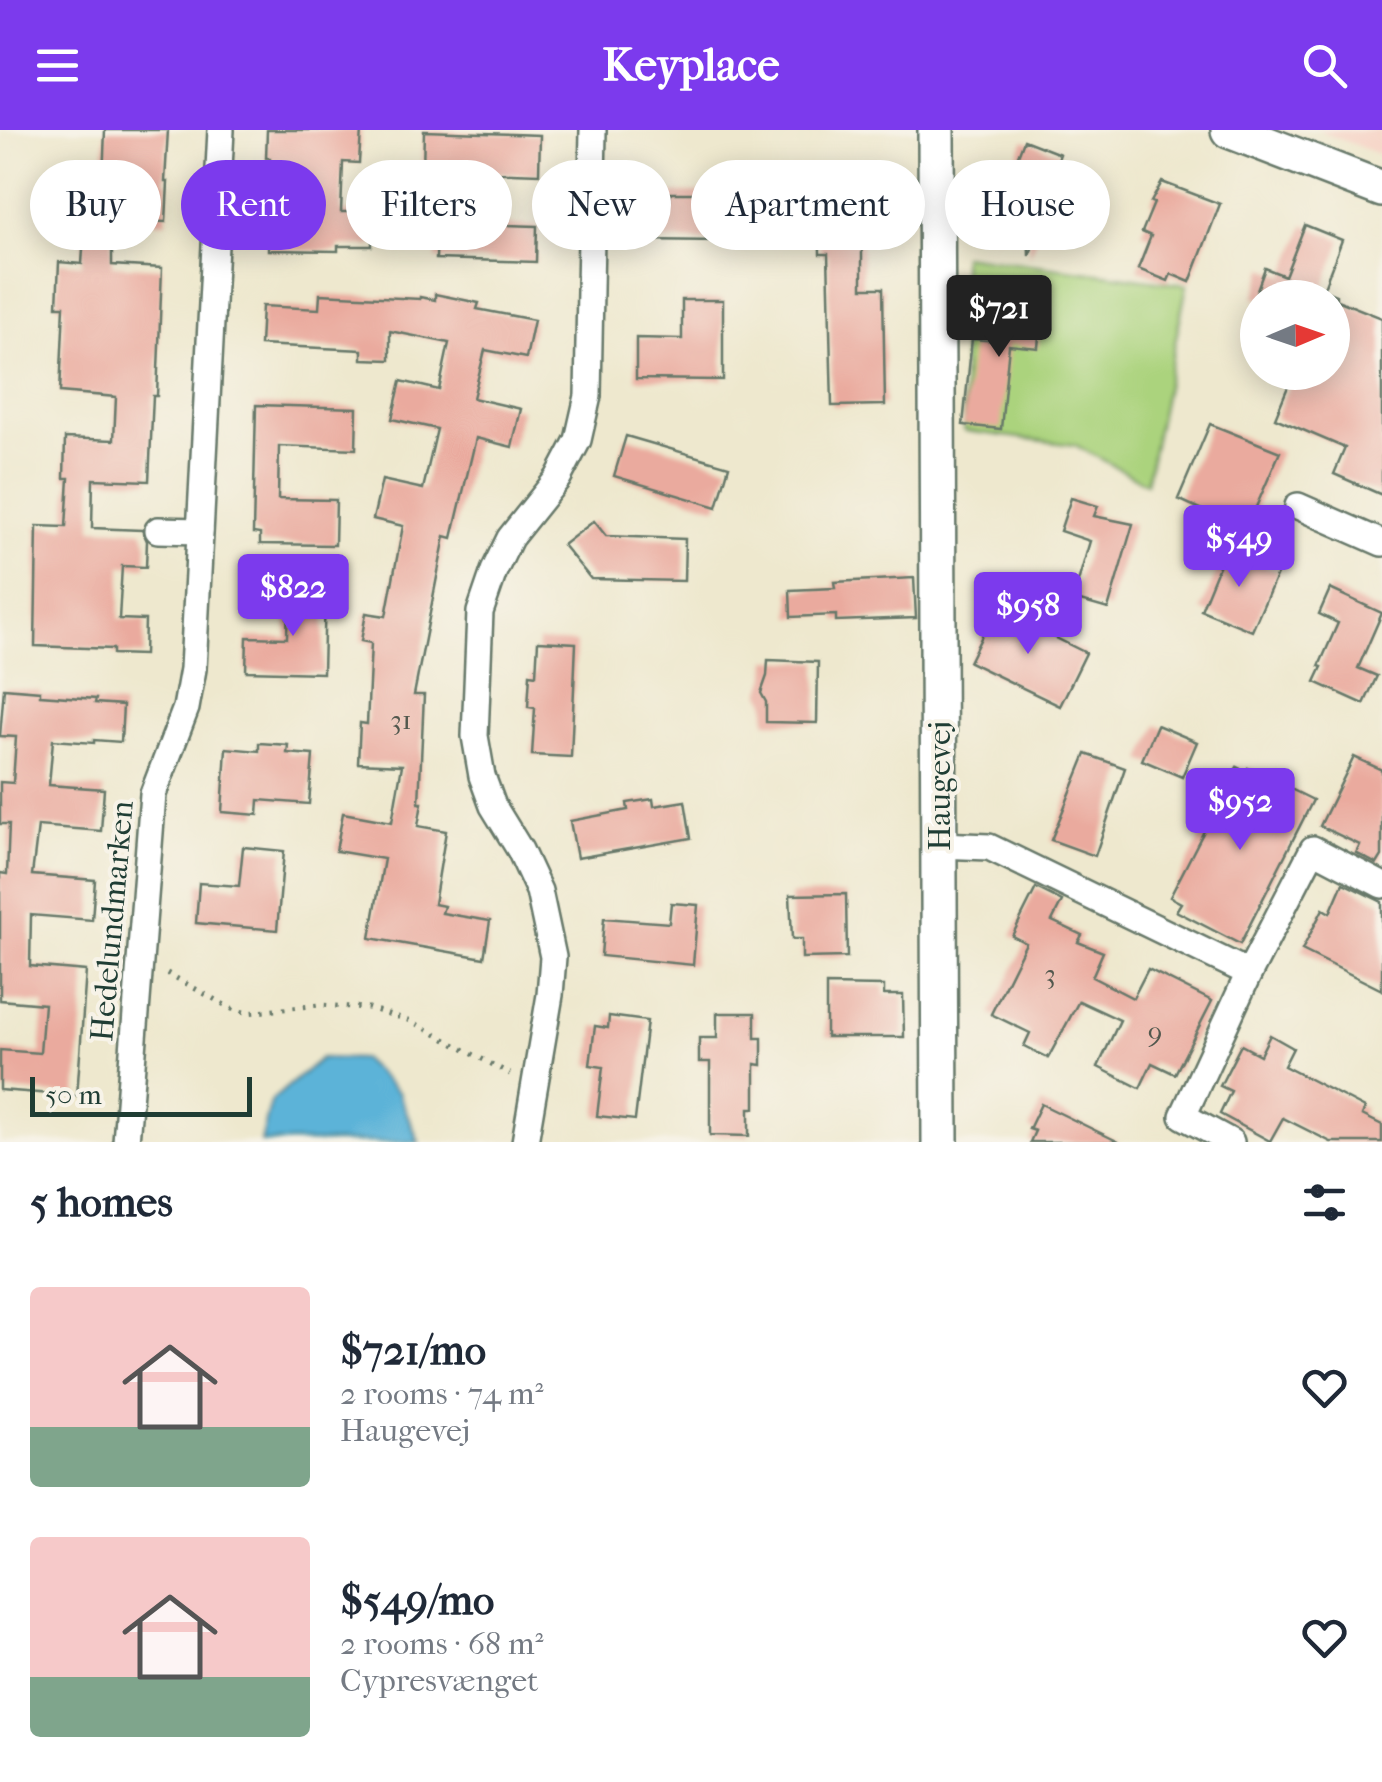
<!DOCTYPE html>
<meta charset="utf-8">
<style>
:root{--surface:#fff;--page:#f2f2f3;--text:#1f2937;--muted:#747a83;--accent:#7c3aed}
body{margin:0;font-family:"IM FELL French Canon",serif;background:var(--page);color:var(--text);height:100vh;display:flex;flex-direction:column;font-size:38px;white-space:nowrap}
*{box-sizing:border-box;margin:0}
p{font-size:32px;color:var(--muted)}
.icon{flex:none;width:55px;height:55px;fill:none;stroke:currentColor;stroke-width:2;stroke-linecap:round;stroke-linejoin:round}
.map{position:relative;height:1012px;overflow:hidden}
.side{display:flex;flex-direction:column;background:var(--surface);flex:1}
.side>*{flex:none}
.top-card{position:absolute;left:30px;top:30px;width:1322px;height:90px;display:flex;gap:20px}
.needle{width:65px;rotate:88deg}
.fabs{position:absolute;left:1240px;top:150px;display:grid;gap:20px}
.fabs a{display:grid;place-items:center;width:110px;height:110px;border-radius:50%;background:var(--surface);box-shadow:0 5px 25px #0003;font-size:50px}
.scale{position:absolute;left:30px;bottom:25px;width:222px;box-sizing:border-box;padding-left:10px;border:5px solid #1f3d34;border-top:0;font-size:28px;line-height:35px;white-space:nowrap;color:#1f3d34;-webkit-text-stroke:8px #f7f3e8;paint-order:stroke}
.price{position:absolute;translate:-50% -85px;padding:0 22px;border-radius:10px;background:var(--accent);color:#fff;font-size:32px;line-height:65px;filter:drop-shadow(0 2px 5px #0008)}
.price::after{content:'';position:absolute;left:50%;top:60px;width:30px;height:22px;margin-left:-15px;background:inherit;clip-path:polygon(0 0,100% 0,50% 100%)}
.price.on{background:#222;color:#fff}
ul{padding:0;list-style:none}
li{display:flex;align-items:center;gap:30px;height:250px;padding:0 30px}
li span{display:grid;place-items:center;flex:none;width:280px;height:200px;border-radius:10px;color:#555}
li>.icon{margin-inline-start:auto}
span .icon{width:120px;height:120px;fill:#fffc;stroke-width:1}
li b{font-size:42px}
h2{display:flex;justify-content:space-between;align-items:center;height:120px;padding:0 30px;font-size:42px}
.tag{padding:0 35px;border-radius:45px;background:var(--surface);box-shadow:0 5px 25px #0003;font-size:35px;line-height:90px}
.tag.on{background:var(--accent);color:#fff}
header{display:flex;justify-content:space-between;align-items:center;height:130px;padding:0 30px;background:var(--accent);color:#fff;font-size:45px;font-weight:700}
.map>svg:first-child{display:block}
</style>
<header><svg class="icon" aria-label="menu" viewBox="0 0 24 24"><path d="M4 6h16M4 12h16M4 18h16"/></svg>Keyplace<svg class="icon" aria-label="search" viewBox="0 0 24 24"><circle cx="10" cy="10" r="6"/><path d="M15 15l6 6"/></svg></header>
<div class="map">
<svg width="1382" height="1012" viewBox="0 0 1382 1012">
<rect width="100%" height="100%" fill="#f7f3e8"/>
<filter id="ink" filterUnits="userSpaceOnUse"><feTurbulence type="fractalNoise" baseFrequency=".01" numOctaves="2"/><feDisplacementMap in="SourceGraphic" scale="20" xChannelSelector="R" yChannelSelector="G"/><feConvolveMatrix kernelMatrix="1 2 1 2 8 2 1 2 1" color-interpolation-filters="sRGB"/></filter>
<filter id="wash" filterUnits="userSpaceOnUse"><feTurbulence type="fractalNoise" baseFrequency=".0048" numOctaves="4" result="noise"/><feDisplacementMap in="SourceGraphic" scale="40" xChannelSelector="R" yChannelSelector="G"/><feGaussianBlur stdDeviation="2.25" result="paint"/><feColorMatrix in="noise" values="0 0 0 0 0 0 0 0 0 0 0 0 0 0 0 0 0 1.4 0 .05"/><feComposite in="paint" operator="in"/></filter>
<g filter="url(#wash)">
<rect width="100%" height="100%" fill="#eee8ce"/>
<!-- built -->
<path fill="#f6d2c4" d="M 1317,0 L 1382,0 L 1382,26 L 1373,22 Z"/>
<!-- green -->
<path fill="#abd37d" stroke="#658858" stroke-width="2.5" d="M 962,125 L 1187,155 L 1146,353 L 1075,315 L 964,301 Z"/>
<!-- water -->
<path fill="#5bb3d8" stroke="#3d7886" stroke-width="2.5" d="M 321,928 L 362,929 L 398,962 L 419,1012 L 261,1012 L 271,971 Z"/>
<g id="blocks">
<!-- building -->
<g fill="#eaaa9e">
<path d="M 105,0 L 168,0 L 165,52 L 168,52 L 166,92 L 112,90 L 112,135 L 162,138 L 157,266 L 153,266 L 149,351 L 93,349 L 92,398 L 142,400 L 147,411 L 146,437 L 122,436 L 119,489 L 145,490 L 144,525 L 113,524 L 113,519 L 35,516 L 37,396 L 66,397 L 69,348 L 64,348 L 65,308 L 114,310 L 116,267 L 60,262 L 64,176 L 57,176 L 59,132 L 82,134 L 85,89 L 59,88 L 61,47 L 103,49 Z"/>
<path d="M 267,0 L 361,0 L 359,33 L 343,32 L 341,82 L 372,82 L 372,116 L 338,116 L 338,121 L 268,120 L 270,28 L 266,28 Z"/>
<path d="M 424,1 L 540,5 L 539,44 L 423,40 Z"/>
<path d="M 1024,10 L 1060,24 L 1047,58 L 1055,61 L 1029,126 L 1028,87 L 999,75 Z"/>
<path d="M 1162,52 L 1220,74 L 1190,152 L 1171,144 L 1168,151 L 1138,139 L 1151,106 L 1142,102 L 1154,73 L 1151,72 Z"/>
<path d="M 862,59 L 862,158 L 883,158 L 885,275 L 832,276 L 828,124 L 820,124 L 819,60 Z"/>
<path d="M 670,63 L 703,63 L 703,71 L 723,71 L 722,111 L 641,110 L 642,71 L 670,71 Z"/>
<path d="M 437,93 L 537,96 L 536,132 L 436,129 Z"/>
<path d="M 1305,95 L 1342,110 L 1323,160 L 1336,165 L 1336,168 L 1254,168 L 1265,138 L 1285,146 Z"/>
<path d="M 320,164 L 420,169 L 420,167 L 435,170 L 435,164 L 479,173 L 477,179 L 534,190 L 526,228 L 485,220 L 473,268 L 521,279 L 512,317 L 476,308 L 452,408 L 445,406 L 414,565 L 424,565 L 419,673 L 422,673 L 418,696 L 446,701 L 434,774 L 444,776 L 442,783 L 490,791 L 484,828 L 370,808 L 384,729 L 336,721 L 343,683 L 392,692 L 402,635 L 358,633 L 360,593 L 367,594 L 371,513 L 361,511 L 366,483 L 386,486 L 403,396 L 373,389 L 382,350 L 423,359 L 437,299 L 392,289 L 401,251 L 439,260 L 449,213 L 390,201 L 390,230 L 362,229 L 362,220 L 260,215 L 262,176 L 319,179 Z"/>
<path d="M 999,165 L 1042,169 L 1038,218 L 1009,215 L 1001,299 L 963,295 L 972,209 L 995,211 Z"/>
<path d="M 1332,168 L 1382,188 L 1382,365 L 1334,344 L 1345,318 L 1275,288 L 1294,242 L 1332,242 Z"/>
<path d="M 682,170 L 723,170 L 723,250 L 636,249 L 636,208 L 682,209 Z"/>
<path d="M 256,275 L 357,278 L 356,319 L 279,316 L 278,369 L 336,370 L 335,415 L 260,414 L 260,404 L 253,403 Z"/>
<path d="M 1210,294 L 1280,322 L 1246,400 L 1178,369 Z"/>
<path d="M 626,306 L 729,336 L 717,377 L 614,346 Z"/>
<path d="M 1071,368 L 1098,376 L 1094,386 L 1133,394 L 1108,479 L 1073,469 L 1090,411 L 1060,401 Z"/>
<path d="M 594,391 L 606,406 L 685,409 L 684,451 L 591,449 L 563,415 Z"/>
<path d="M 1226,419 L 1278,442 L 1252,501 L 1201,480 Z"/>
<path d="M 914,448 L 916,488 L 836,491 L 836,485 L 791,487 L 790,460 L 835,458 L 834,452 Z"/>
<path d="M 1330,459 L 1382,483 L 1358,538 L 1377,546 L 1364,574 L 1315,552 L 1322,537 L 1319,536 L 1338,493 L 1319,484 Z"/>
<path d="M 288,462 L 325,463 L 323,543 L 246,541 L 247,507 L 287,508 Z"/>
<path d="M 996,478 L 1086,523 L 1060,576 L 969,532 Z"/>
<path d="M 538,511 L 576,513 L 571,627 L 532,625 L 535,578 L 528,577 L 530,544 L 536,545 Z"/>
<path d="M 768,530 L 818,532 L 817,593 L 766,592 L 766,572 L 761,563 L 767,546 Z"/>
<path d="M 4,558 L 40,561 L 40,565 L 96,569 L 95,573 L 123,575 L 121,612 L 94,610 L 94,613 L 53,610 L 49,655 L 104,659 L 101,701 L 38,696 L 32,745 L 95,750 L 92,790 L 31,785 L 30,836 L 86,841 L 77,966 L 0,960 L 0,920 L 40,923 L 44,874 L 0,870 L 0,743 L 7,744 L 9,694 L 0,694 L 0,652 L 13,653 L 16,607 L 0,606 Z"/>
<path d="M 1157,595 L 1197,612 L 1182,647 L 1142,630 Z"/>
<path d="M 259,613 L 288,615 L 287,623 L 313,625 L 309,674 L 259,670 L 258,685 L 222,682 L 226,618 L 259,621 Z"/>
<path d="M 1086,624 L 1125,638 L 1095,726 L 1051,710 Z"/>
<path d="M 1354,627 L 1382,640 L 1382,726 L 1377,734 L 1356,723 L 1360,715 L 1320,696 Z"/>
<path d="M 1237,637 L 1247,642 L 1248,638 L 1313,670 L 1240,814 L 1176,781 L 1181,773 L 1170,767 Z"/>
<path d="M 653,669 L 654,676 L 685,671 L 691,708 L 577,728 L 570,691 L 628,680 L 627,673 Z"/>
<path d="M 243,717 L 284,721 L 277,800 L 196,793 L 199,753 L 239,756 Z"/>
<path d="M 1343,753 L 1382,772 L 1382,860 L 1302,820 L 1323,779 L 1330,783 Z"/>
<path d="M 1036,758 L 1062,771 L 1052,791 L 1082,805 L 1078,812 L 1103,822 L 1092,847 L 1133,868 L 1148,839 L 1212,871 L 1175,944 L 1152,933 L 1140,958 L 1098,937 L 1120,890 L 1079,871 L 1048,928 L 1024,916 L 1030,903 L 991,884 L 1026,813 L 1012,806 Z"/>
<path d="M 846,764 L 847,827 L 802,828 L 802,809 L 792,809 L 790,765 Z"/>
<path d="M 671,773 L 698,775 L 693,835 L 601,826 L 604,788 L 669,793 Z"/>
<path d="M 826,855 L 884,856 L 884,865 L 903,865 L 904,907 L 826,907 Z"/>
<path d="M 717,883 L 755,883 L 755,908 L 762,908 L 762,935 L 755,934 L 755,978 L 749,978 L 749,1006 L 710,1005 L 710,932 L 699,932 L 699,908 L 717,908 Z"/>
<path d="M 609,886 L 647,891 L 635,990 L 597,986 L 603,937 L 590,935 L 595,896 L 608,898 Z"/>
<path d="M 1270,905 L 1293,918 L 1284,936 L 1365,978 L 1362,985 L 1382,995 L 1382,1012 L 1331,1012 L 1283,988 L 1270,1011 L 1220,984 L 1231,961 L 1220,956 L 1241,915 L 1260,925 Z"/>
<path d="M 1041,974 L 1119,1012 L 1030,1012 L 1035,1001 L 1029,999 Z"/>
</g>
</g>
</g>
<g filter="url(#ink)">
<use href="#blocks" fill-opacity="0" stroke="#67796a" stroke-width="2.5"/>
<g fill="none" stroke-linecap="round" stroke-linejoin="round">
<!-- street casing -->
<g stroke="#67796a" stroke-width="30">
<g id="street">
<path d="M 1298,376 L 1382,413"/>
<path d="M 158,400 L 200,401"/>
<path d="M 939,715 L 989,717 L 1249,843 L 1183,986 L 1231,1012"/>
<path d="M 1249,843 L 1313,719 L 1382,755"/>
<path d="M 126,1012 L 153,664 L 186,578 L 193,539 L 221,0"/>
<path d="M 525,1012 L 550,865 L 553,827 L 539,761 L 520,720 L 493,676 L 482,646 L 475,606 L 480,482 L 494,441 L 510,408 L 558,348 L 578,310 L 588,266 L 593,0"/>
</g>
</g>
<!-- secondary casing -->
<g stroke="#67796a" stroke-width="40">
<g id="secondary">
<path d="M 936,0 L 940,1012"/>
<path d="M 1229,0 L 1382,59"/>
</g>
</g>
<!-- path -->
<path stroke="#67796a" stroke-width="5" stroke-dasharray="2.5 8" stroke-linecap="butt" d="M 167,843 L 232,879 L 248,883 L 319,875 L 368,878 L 411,891 L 510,944"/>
<!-- street -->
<use href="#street" stroke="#fff" stroke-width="25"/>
<!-- secondary -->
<use href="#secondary" stroke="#fff" stroke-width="35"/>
</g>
</g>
<g text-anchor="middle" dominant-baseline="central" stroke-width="8" stroke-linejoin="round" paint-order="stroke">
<!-- number labels -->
<g font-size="28" fill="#52584e">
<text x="401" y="589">31</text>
<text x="1050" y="843">3</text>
<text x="1155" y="901">9</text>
</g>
<!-- street labels -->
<g font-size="32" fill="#1f3d34" stroke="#f7f3e8">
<text transform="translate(939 656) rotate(-90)">Haugevej</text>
<text transform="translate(112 791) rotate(-85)">Hedelundmarken</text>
</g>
</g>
</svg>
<div class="fabs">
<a><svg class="needle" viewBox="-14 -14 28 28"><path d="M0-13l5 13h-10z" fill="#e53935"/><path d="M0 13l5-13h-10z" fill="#747a83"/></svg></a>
</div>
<div class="scale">50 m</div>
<b class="price on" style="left:999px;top:230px">$721</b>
<b class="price" style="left:1239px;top:460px">$549</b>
<b class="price" style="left:293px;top:509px">$822</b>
<b class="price" style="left:1028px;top:527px">$958</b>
<b class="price" style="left:1240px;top:723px">$952</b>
<div class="top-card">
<a class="tag">Buy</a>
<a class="tag on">Rent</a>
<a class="tag">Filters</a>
<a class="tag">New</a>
<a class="tag">Apartment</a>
<a class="tag">House</a>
</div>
</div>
<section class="side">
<h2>5 homes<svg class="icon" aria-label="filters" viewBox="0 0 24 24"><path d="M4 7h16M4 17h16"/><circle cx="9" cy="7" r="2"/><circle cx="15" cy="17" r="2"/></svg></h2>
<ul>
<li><span style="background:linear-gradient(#f6c9c9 70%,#7fa58c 0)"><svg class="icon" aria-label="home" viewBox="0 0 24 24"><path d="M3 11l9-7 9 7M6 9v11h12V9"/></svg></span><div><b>$721/mo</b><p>2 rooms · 74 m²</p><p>Haugevej</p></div><svg class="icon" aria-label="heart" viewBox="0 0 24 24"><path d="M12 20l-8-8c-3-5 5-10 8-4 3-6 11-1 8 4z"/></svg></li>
<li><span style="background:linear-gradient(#f6c9c9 70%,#7fa58c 0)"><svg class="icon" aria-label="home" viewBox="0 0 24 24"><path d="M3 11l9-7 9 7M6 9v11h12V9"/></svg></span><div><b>$549/mo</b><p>2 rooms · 68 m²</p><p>Cypresvænget</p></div><svg class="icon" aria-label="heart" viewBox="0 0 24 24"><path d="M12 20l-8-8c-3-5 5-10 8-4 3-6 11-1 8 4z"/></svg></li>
</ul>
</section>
